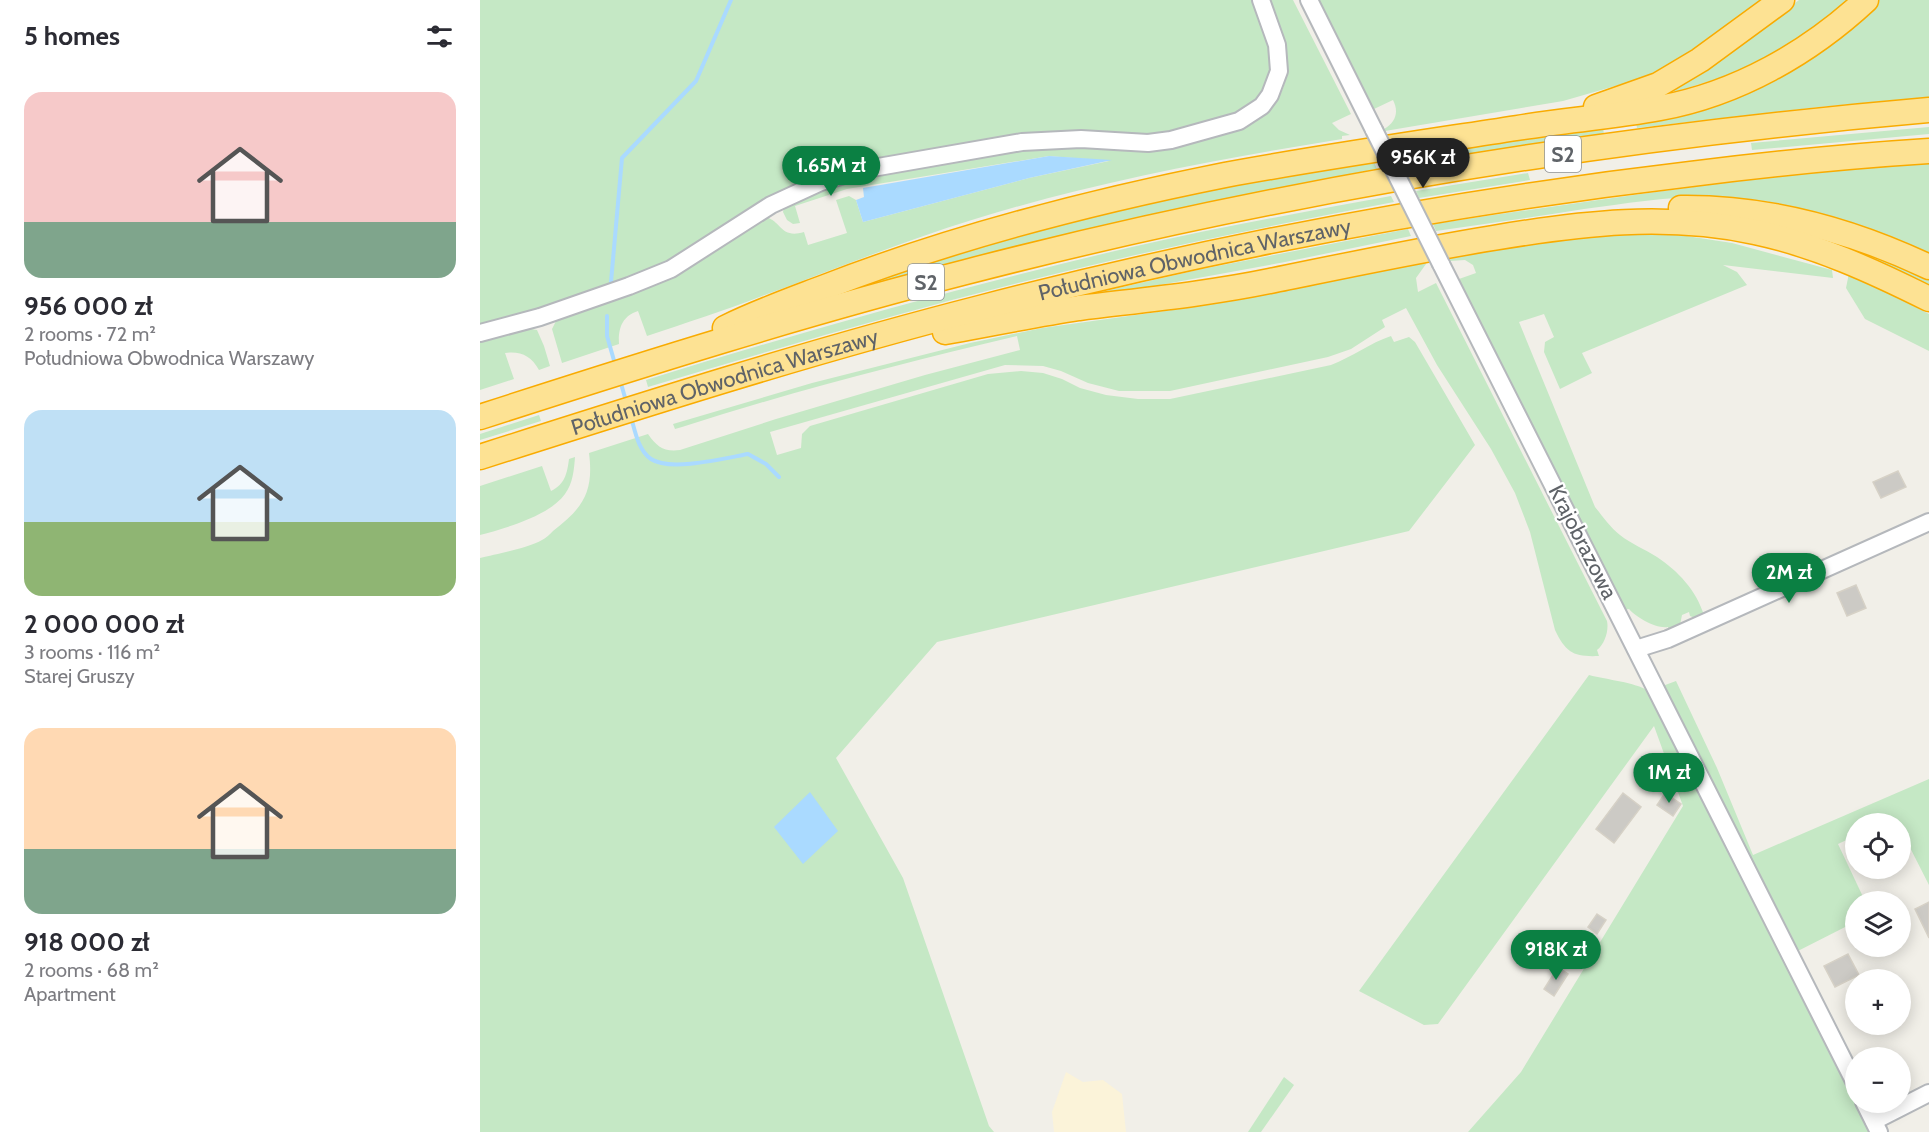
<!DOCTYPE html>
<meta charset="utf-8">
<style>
:root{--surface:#fff;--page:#f7f7f7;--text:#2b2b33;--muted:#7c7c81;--accent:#0b8043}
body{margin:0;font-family:Cabin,sans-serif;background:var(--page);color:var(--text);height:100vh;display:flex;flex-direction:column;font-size:22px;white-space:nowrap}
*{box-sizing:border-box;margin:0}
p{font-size:20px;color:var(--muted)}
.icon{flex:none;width:33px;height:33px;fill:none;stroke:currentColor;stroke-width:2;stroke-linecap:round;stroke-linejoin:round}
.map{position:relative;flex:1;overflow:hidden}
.sheet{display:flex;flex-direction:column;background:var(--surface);width:480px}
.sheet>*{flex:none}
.tools{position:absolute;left:1365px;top:813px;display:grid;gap:12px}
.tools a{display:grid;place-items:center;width:66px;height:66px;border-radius:50%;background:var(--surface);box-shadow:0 3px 15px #0003;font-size:30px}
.price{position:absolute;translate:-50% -51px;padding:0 14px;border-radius:21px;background:var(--accent);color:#fff;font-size:20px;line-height:39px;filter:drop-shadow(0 2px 3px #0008)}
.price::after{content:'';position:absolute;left:50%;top:36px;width:18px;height:14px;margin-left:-9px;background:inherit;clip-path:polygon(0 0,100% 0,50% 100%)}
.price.selected{background:#222;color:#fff}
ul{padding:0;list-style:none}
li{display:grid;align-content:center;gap:12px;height:318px;padding:0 24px}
li span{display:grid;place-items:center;height:186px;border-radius:18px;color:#555}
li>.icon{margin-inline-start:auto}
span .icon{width:108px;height:108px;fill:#fffc;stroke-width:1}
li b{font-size:26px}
h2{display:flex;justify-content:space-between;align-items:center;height:72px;padding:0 24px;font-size:26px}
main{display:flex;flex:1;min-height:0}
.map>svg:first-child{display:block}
</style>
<main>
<section class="sheet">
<h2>5 homes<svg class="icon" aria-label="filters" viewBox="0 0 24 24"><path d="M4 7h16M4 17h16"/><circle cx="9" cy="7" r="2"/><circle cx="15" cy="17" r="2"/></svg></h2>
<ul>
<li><span style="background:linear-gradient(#f6c9c9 70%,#7fa58c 0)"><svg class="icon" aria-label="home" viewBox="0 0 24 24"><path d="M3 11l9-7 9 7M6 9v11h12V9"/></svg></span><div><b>956 000 zł</b><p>2 rooms · 72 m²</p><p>Południowa Obwodnica Warszawy</p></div></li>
<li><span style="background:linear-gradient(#bfe0f5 60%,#8fb573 0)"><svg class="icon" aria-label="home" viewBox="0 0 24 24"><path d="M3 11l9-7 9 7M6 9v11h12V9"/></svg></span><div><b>2 000 000 zł</b><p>3 rooms · 116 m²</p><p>Starej Gruszy</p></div></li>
<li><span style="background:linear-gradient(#ffd9b3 65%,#7fa58c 0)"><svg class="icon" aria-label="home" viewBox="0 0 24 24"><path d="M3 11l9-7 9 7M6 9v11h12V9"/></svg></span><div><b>918 000 zł</b><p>2 rooms · 68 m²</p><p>Apartment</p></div></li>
</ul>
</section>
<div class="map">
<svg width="1449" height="1132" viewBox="0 0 1449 1132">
<rect width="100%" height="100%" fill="#f1efe8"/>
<!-- green -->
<g fill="#c5e8c5">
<path d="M 0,0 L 775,0 L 791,46 L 792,66 L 784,91 L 776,101 L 762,111 L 742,119 L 681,133 L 659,136 L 627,132 L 578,131 L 520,137 L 382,165 L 197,261 L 90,301 L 0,326 Z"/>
<path d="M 787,0 L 813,0 L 871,114 L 852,123 L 859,130 L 870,135 L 862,136 L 862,139 C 739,159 615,182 495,219 C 423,241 353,270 282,296 C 244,311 205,323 167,336 L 158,311 C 142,316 138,329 139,344 L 82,363 L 72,329 L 79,315 C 112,306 145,299 176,284 C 215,266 250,241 286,217 C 302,222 301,239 324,232 L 328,245 L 367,233 L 356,200 L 369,196 L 376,200 L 383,222 L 549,178 L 629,161 L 569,156 L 367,189 L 315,206 L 320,223 L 313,224 L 307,220 L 303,212 L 304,207 L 361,182 L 514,152 L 762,127 C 826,95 808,53 787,0 Z"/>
<path d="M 838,0 L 1283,0 L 1229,41 L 1170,76 L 1083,101 L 905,131 L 904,129 C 916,122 919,112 913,100 L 894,109 Z"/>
<path d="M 1319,0 L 1368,0 C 1344,21 1304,50 1275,64 C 1250,76 1222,83 1195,92 L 1192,86 L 1255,48 Z"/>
<path d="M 1397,0 L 1449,0 L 1449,97 L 1339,107 L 1157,128 L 1156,122 L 1195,113 Z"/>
<path d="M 1123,127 L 1124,135 L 922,164 L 918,157 Z"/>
<path d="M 1449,127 L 1449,134 L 1272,150 L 1271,143 Z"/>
<path d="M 894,162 L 897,169 C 717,203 539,243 362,292 L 432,265 L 642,209 L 714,193 Z"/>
<path d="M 1449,163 L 1449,255 C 1384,223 1313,200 1240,197 C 1195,195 1149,203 1104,209 C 1055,217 1006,224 956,231 L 953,224 C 1118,200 1282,174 1449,163 Z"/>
<path d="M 1048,173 L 1050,180 L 939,198 L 936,191 Z"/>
<path d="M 911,196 L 914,202 C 826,219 738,236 651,256 C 488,293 328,339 168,387 L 166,380 C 327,330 488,285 652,247 C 738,227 825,212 911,196 Z"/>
<path d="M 928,229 L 931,236 L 805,262 L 603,299 L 603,296 L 722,269 Z"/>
<path d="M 1152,233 L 1200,235 L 1252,243 L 1352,270 L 1353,278 L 1243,265 L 1257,272 L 1267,285 L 1102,353 L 1112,373 L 1080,389 L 1064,352 L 1065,342 L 1074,337 L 1064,314 L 1039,322 L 1115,507 C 1123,517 1130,527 1140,535 C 1151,544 1165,549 1177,557 C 1198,571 1216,590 1224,615 L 1215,618 L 1210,616 L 1209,612 L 1202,615 L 1200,625 L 1189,631 L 1188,627 C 1176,629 1156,617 1149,609 L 1144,610 L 979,279 L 996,273 L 993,265 L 985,260 L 970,261 L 968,257 L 1091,238 Z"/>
<path d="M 1332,233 L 1449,277 L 1449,290 Z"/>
<path d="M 944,261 L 946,264 L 936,278 L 938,292 L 956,283 L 1127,621 C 1129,630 1125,644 1117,650 L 1119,656 C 1094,657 1086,653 1075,630 L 1050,532 L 1035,493 L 1011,449 L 957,365 L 926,308 L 902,320 L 905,327 L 871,349 L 848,357 L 690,391 L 639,391 L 608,383 L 581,371 L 563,366 L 525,365 L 290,432 L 297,455 L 321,448 L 322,434 L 330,426 L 508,374 L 541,371 L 563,373 L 582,379 L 600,388 L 626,395 L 658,399 L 690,399 L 851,365 C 872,357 890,343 911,336 L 914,342 L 929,337 L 935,342 L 995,445 L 929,531 L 457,642 L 356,758 L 423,878 L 509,1126 L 514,1132 L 0,1132 L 0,558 C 17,554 48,548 62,540 C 66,538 70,534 73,531 C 103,508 114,492 109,453 L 168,434 C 177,447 184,452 200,450 L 296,419 L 445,375 L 540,350 L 537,336 C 423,363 314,391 202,427 L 195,429 L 193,424 L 332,383 L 490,343 L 562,328 L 721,306 Z"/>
<path d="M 1369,273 L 1449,314 L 1449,351 L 1385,319 L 1366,288 Z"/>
<path d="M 45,328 L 57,330 L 64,346 L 70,366 L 59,370 C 51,356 41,351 25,353 L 34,379 L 0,390 L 0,341 Z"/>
<path d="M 59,415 L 61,421 L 0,440 L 0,434 Z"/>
<path d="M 95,457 C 94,470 93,483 85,494 C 69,516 26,528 0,535 L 0,486 L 62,466 L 71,491 C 85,484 87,474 89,459 Z"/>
<path d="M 1109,675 C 1128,680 1154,682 1169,691 L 1196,681 L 1237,768 L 1273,855 L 1449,779 L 1449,885 L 1421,830 L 1420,824 L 1417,823 L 1414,818 L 1402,823 L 1376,824 L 1375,836 L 1358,844 L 1385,901 L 1376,902 L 1375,922 L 1310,955 L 1375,1085 L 1376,1102 L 1384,1103 L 1399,1132 L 988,1132 L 1041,1072 L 1203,806 L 1174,726 L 958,1024 L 944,1025 L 879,991 Z"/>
<path d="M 804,1077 L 814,1085 L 781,1132 L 768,1132 Z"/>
</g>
<!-- sand -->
<path fill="#fbf3d9" d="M 586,1072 L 603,1082 L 623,1080 L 642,1094 L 646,1132 L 574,1132 L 572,1112 Z"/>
<!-- water -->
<g fill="#aadaff">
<path d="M 569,156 L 632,160 L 549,178 L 383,222 L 376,200 L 384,197 L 383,188 Z"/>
<path d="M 330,792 L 358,831 L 323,864 L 294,827 Z"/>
</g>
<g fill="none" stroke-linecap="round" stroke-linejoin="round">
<!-- stream -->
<g stroke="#aadaff" stroke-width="4">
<path d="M 131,282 L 142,158 L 216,81 L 251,0"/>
<path d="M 127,316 L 127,336 L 135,364"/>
<path d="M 140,380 L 146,401"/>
<path d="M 151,417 C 155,431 158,450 171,459 C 190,472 246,458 268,454 L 286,464 L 299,477"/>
</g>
</g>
<!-- building -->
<g fill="#cccac5" stroke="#d6d1c6" stroke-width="1.5">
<path d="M 1418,471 L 1426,487 L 1401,498 L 1393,482 Z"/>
<path d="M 1376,585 L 1386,608 L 1367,616 L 1357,593 Z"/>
<path d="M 1143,793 L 1161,807 L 1134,843 L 1116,829 Z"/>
<path d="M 1185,793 L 1201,804 L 1193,816 L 1177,805 Z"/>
<path d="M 1449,902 L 1449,938 L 1435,909 Z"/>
<path d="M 1117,914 L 1126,920 L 1117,934 L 1108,927 Z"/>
<path d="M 1368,954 L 1379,975 L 1355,987 L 1344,966 Z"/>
<path d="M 1078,967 L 1088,974 L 1074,996 L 1064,989 Z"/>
</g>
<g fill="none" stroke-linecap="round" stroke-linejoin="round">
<!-- minor casing -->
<g stroke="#b5b8bc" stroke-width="20">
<g id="minor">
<path d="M 829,0 L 894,130"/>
<path d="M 961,264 L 1376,1085"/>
<path d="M 0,333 L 60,317 L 149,286 L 191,269 L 291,205 L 341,182 L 381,170 L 542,142 L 601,139 L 668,143 L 691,140 L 759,121 L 782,106 L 790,95 L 799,71 L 797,45 L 781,0"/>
<path d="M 1156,649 L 1188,639 L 1449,522"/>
<path d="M 1384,1102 L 1399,1132"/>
<path d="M 1394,1121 L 1449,1093"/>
</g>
</g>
<!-- highway casing -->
<g stroke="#f9ab00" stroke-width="27">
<g id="highway">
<path d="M 1116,107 L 1178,85 L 1220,60 L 1302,0"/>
<path d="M 1201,208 C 1289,207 1371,230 1449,267"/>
<path d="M 245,328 C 277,312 311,300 345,287 C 474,237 610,202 745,175 C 842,157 940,143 1037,128 C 1085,120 1133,117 1180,108 C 1257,94 1329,53 1386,0"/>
<path d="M 465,332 C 509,324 554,315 599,308 C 663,300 727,294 790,281 C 864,266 938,250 1013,238 C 1102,223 1186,213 1275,232 C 1336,245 1393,271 1449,299"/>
<path d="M 0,417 C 161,365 322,314 486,272 C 801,190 1125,138 1449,110"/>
<path id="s1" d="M 0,457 C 166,404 332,351 500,308 C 734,247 972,202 1211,174 C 1290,164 1370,156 1449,151"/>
</g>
</g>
<!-- minor -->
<use href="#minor" stroke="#fff" stroke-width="16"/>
<!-- highway -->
<use href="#highway" stroke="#fde293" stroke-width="24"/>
<!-- minor-bridge casing -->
<g stroke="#b5b8bc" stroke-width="20" stroke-linecap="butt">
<path id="minor-bridge" d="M 894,130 L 961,264"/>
</g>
<!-- minor-bridge -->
<use href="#minor-bridge" stroke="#fff" stroke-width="16"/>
</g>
<g text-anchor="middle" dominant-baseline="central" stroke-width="4.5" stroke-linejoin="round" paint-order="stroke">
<!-- shield labels -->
<g fill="#fff" stroke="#8f9295" stroke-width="1.5">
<rect x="1065" y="136" width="36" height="36" rx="4.5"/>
<rect x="428" y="264" width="36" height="36" rx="4.5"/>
</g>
<g font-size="21" font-weight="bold" fill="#5f6368">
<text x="1083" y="154">S2</text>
<text x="446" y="282">S2</text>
</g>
<!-- street labels -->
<g font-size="22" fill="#5f6368" stroke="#fff">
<text stroke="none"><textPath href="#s1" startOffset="742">Południowa Obwodnica Warszawy</textPath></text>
<text stroke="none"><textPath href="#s1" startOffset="256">Południowa Obwodnica Warszawy</textPath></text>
<text transform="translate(1103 542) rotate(63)">Krajobrazowa</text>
</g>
</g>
</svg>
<div class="tools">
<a><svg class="icon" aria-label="locate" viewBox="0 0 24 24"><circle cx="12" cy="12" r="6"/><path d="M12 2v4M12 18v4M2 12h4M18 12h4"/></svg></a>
<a><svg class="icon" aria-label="layers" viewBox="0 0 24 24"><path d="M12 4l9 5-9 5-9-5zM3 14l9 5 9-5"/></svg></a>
<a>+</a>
<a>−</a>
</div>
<b class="price selected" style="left:943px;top:189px">956K zł</b>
<b class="price" style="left:351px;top:197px">1.65M zł</b>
<b class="price" style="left:1309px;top:604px">2M zł</b>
<b class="price" style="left:1189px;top:804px">1M zł</b>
<b class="price" style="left:1076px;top:981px">918K zł</b>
</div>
</main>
